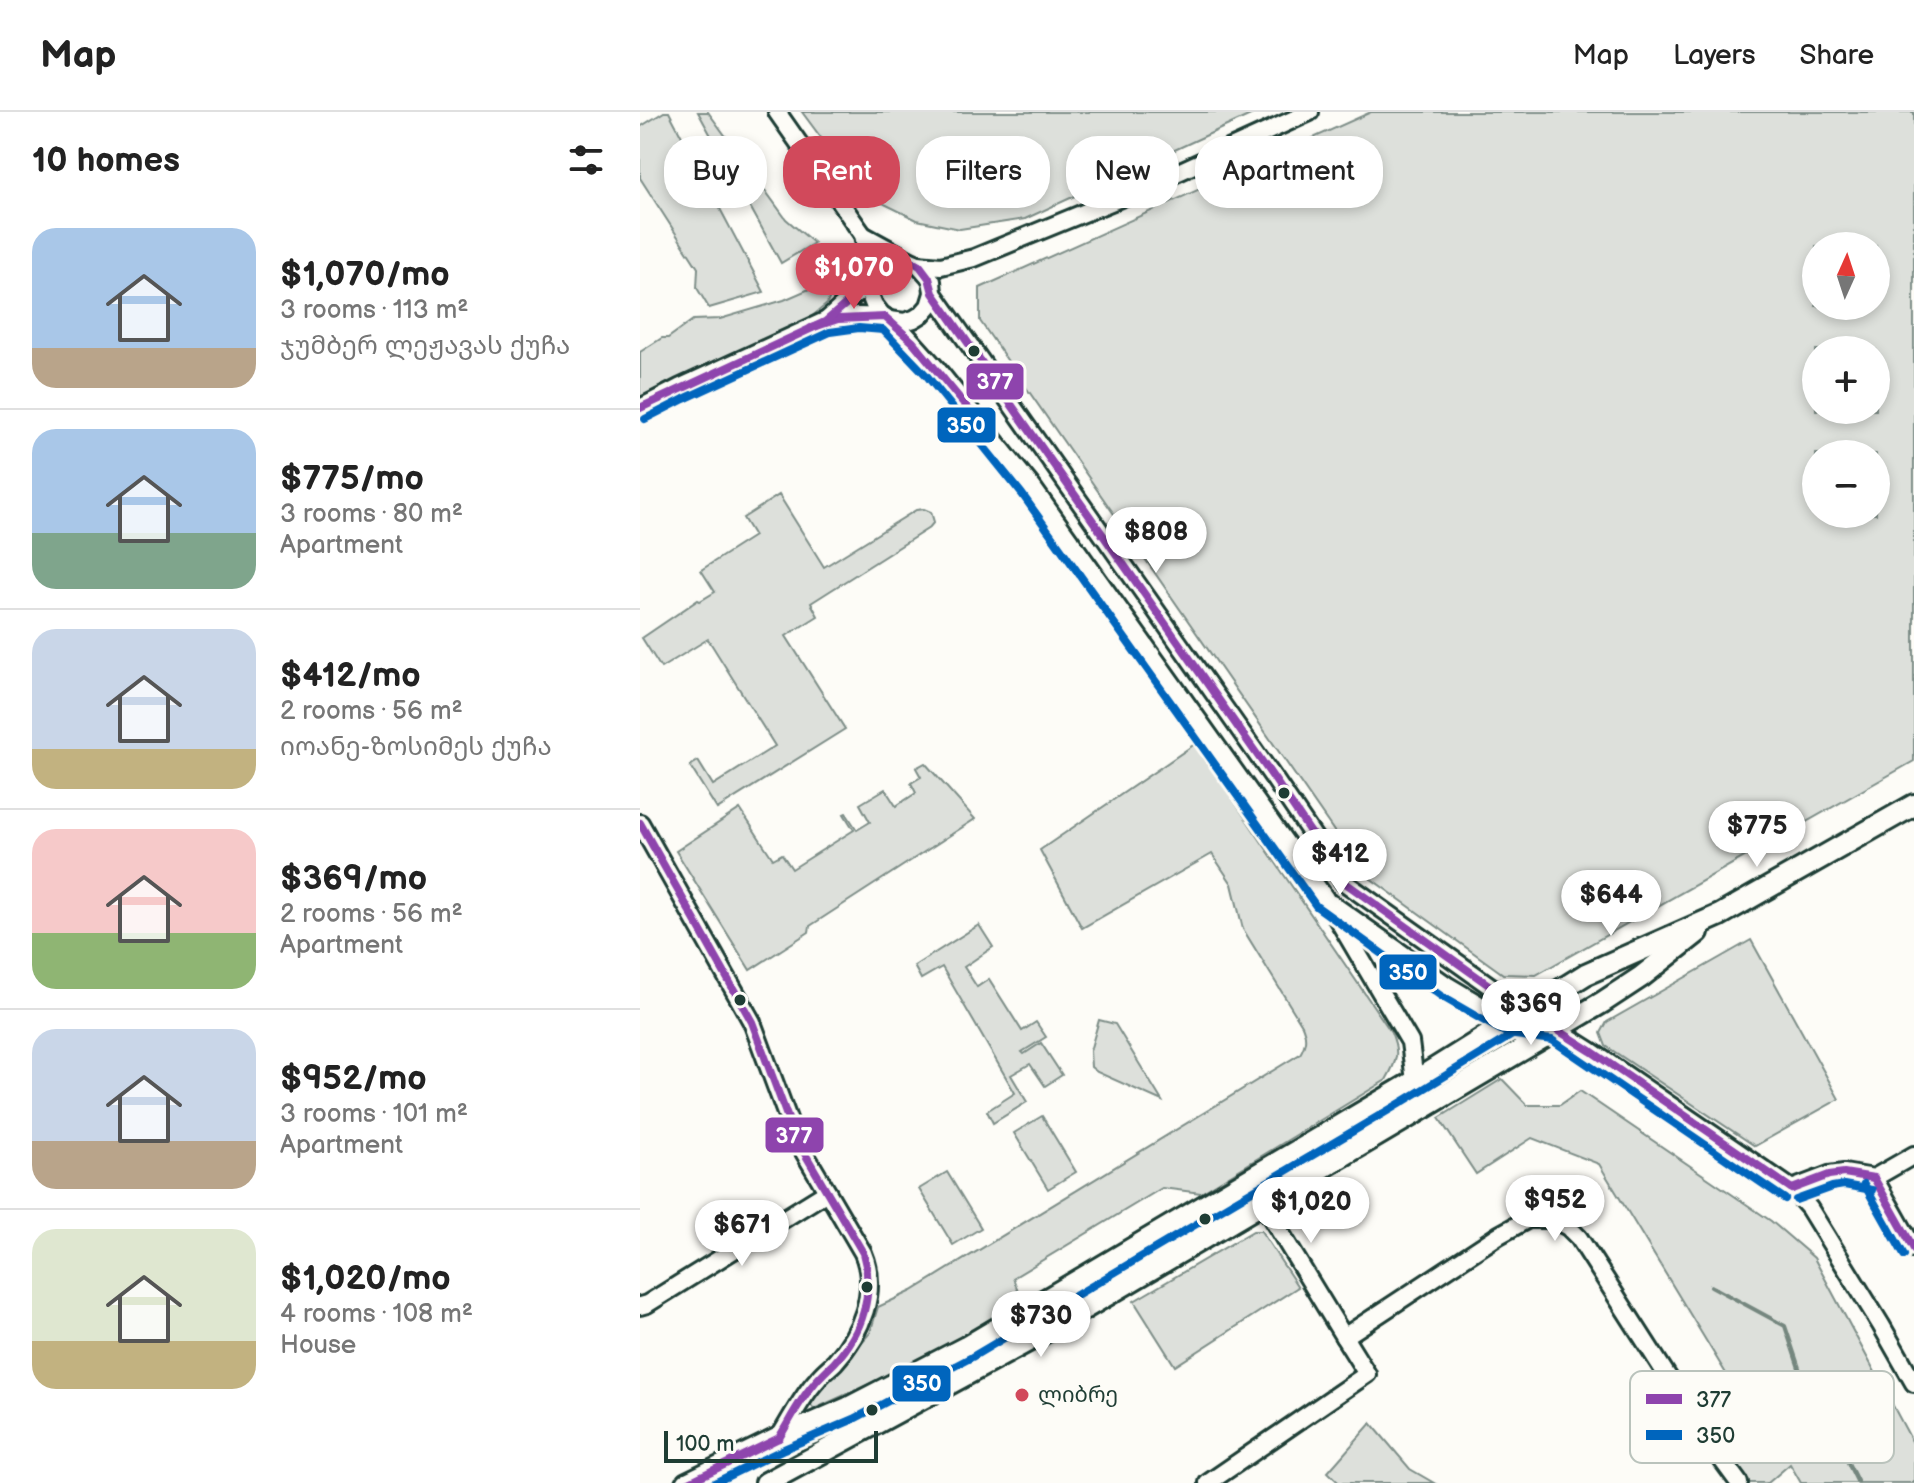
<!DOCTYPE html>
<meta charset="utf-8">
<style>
:root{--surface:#fff;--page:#f2f2f2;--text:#222;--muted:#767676;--line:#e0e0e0;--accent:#d1495b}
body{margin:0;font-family:"Balsamiq Sans","Noto Sans Georgian",sans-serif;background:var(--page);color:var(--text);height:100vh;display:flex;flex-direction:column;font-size:30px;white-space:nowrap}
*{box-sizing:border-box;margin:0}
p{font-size:26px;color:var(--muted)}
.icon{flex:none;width:44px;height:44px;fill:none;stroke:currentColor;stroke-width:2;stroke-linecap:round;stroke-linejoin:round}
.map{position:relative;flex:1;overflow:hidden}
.details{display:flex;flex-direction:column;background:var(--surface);width:640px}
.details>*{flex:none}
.banner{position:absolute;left:24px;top:24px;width:760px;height:72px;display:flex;gap:16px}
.needle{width:52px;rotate:3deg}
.tools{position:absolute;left:1162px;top:120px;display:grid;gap:16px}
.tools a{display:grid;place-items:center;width:88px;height:88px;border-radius:50%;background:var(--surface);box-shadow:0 4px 12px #0003;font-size:40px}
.scale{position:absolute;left:24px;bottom:20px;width:214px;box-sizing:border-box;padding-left:8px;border:4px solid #1f3d34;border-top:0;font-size:22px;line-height:28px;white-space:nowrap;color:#1f3d34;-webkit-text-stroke:6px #fdfcf7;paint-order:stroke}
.price{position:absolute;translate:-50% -68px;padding:0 18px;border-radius:28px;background:#fff;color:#222;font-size:26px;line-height:52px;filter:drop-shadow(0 2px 4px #0008)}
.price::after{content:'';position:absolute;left:50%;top:48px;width:24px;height:18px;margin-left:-12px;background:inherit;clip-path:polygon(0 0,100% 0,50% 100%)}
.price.on{background:var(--accent);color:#fff}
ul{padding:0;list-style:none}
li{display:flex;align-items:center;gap:24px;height:200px;padding:0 32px}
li+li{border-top:2px solid var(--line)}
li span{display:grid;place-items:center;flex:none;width:224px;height:160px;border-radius:24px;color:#555}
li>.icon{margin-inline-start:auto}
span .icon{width:96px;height:96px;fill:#fffc;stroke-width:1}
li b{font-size:34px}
h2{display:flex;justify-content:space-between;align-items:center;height:96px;padding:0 32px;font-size:34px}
.chip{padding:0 28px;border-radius:32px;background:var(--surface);box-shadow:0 4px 12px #0003;font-size:28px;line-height:72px}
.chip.on{background:var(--accent);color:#fff}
header{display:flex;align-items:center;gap:48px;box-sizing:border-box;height:112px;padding:0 40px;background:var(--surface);border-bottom:2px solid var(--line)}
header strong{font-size:38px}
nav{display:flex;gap:44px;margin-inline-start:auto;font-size:28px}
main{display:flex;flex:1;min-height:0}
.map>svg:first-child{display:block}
</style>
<header>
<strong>Map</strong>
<nav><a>Map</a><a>Layers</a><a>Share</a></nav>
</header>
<main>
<section class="details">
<h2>10 homes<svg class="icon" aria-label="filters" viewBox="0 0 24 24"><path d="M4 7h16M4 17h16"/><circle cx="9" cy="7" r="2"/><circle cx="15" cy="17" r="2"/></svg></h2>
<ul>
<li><span style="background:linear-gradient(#a9c7e8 75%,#b9a48a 0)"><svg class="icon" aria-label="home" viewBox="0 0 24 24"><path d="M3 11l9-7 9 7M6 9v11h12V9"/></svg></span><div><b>$1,070/mo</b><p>3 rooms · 113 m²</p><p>ჯუმბერ ლეჟავას ქუჩა</p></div></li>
<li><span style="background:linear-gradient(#a9c7e8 65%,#7fa58c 0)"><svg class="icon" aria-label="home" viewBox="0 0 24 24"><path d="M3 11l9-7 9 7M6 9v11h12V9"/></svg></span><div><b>$775/mo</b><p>3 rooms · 80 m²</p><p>Apartment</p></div></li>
<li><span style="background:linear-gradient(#c9d6e8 75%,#c2b280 0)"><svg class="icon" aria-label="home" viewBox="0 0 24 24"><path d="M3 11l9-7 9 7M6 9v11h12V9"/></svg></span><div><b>$412/mo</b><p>2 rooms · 56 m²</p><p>იოანე-ზოსიმეს ქუჩა</p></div></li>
<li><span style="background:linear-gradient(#f6c9c9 65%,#8fb573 0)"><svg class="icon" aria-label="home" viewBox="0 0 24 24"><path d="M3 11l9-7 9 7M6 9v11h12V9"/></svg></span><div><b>$369/mo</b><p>2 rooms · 56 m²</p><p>Apartment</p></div></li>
<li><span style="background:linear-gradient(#c9d6e8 70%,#b9a48a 0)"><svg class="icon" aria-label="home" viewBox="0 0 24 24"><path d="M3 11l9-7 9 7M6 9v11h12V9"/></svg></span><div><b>$952/mo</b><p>3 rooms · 101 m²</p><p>Apartment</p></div></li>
<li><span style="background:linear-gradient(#dfe7d0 70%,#c2b280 0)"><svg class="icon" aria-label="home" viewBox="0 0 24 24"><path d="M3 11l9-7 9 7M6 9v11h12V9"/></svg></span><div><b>$1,020/mo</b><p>4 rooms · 108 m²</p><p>House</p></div></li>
</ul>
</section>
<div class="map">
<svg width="1274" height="1371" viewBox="0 0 1274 1371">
<rect width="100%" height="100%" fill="#fdfcf7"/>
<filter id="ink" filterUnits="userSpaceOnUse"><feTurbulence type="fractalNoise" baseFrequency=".0125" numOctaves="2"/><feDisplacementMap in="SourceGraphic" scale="16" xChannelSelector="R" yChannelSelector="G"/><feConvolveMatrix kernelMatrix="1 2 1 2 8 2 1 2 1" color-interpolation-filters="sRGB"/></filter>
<g filter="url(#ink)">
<!-- green -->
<g fill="#dde0db" stroke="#7e8e88" stroke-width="2" fill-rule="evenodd">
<path d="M 24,0 L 29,0 L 124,180 L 69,196 L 57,176 L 58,156 L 0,66 L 0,15 Z"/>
<path d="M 58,0 L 68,0 L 146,107 L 174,131 L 141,151 Z"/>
<path d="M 162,0 L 617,0 L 385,107 L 320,117 L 277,108 L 222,81 Z"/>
<path d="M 731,0 L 1274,0 L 1274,649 L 896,863 L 863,862 L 723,761 L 340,209 L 340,176 ZM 1176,134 L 1236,134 L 1236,194 L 1176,194 ZM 1176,238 L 1236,238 L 1236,298 L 1176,298 ZM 1176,342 L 1236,342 L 1236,402 L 1176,402 Z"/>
<path d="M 176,174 L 190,175 L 193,177 L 187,192 L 165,210 L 0,287 L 0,240 L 22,226 L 28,226 L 53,208 L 80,207 L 144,188 Z"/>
<path d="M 139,383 L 184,455 L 276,398 L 284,397 L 291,400 L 294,410 L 289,416 L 171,491 L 178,504 L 146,524 L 205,617 L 77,697 L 50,654 L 58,649 L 73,673 L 135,634 L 68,527 L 21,556 L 2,526 L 58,488 L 60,489 L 75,480 L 61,458 L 114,424 L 103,406 Z"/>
<path d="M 555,632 L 751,920 C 760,941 757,949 746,968 L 561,1081 L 522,1076 L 373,1166 L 382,1189 L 297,1241 L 174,1297 L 169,1291 L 173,1285 L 230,1221 L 238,1195 L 272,1179 L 660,942 C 666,932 667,925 662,913 L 603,817 L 592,772 L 572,742 L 442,816 L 400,738 Z"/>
<path d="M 285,651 L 335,707 L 170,814 L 169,820 L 110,858 L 36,739 L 100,697 L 133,747 L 142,742 L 152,757 L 214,718 L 204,702 L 206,701 L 217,718 L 230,710 L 220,692 L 245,677 L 256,694 L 276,681 L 271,671 L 281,665 L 276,656 Z"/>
<path d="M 339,813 L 353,835 L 324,855 L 337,875 L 349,867 L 382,919 L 396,910 L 406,925 L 382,940 L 384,942 L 401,931 L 422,963 L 405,974 L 390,952 L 371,963 L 387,990 L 353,1011 L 347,999 L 375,981 L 302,855 L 281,867 L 274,854 Z"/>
<path d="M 1111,828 L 1199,987 L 1115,1034 L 966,934 L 961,921 L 967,910 Z"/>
<path d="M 459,908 L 475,912 L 522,989 L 457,960 L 451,955 L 450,939 Z"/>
<path d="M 862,967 L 887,993 L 920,993 L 940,979 L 1131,1109 L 1174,1146 L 1274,1333 L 1274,1371 L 1161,1371 L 1150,1352 L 1128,1371 L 1107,1371 L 1083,1338 L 1116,1311 L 959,1052 L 892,1026 L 836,1062 L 799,1006 Z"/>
<path d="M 402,1004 L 436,1060 L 408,1077 L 374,1021 Z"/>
<path d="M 307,1060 L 341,1116 L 313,1133 L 279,1077 Z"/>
<path d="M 594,1087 L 597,1093 L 382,1220 L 379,1215 Z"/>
<path d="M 613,1119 L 621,1119 L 658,1175 L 535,1254 L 494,1189 Z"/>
<path d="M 375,1218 L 378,1223 L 314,1260 L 217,1310 L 214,1304 Z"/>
<path d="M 731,1311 L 770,1357 L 794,1371 L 699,1371 L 688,1360 Z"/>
</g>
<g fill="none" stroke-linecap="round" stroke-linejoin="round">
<!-- stream -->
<path stroke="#75877f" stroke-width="4" d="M 1071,1174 L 1145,1214 L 1160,1259 L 1197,1320 L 1209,1353 L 1218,1371"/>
<!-- minor casing -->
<g stroke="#1f3d34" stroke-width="22">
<g id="minor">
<path d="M 137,0 L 223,123 L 232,167"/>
<path d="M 223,123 L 267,147"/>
<path d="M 278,152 L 301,154 L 334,146 L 490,82 L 670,0"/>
<path d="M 293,181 L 635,668 L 704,770 L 867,886 L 951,939 L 1152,1077 L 1169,1096 L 1241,1213 L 1274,1271"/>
<path d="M 188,207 L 211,186 L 230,172"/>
<path d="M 250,208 L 264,210 L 274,207 L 282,202 L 289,194 L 293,181 L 292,169 L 288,163 L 278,152 L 269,148 L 252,148 L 238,157 L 230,172 L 230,183 L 234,193 L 241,202 L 262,218 L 296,256 L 392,375 L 685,786 L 770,930 L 775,969"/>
<path d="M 0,296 L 39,276 L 187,208 L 218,204 L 245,205"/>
<path d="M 0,711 L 112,910 L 154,1023 L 223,1141 C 239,1179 221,1221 195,1250 C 189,1256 182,1261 177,1268 C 162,1284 151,1307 139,1326"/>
<path d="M 692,792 L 808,874 L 845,896 L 871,910 L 913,917"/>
<path d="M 1234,1066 L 1274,1137"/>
<path d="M 1152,1077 L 1189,1063 L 1204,1061 L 1234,1066 L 1274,1043"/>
<path d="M 622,1090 L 704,1225 L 859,1123 L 888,1107 L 913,1107 L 928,1115 L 939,1126 L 1074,1337 L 1099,1371"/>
<path d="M 0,1194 L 7,1192 L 187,1080"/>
<path d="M 568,1371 L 727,1262 L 704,1225"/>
</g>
</g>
<!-- major casing -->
<g stroke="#1f3d34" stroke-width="26">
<g id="major">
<path d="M 47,1371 L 139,1326 L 208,1296 L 326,1235 L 775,969 L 946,862 L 1080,803 L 1274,693"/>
<path d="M 126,1371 L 403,1221 L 963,890 L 1001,865 L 1058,820"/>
</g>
</g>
<!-- minor -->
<use href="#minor" stroke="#fdfcf7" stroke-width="16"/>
<!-- major -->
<use href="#major" stroke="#fdfcf7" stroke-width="20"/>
<!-- bus-1 casing -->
<g stroke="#fdfcf7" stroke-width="14">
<g id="bus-1">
<path d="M 171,216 L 198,207 L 245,205 L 273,230 L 335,305"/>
<path d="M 0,296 L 185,210 L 230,171 L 243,153 L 252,148 L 268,147 L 280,154 L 289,166 L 293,181 L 635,668 L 704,770 L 867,886 L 951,939 L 1152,1077"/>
<path d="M 0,711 L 112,910 L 154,1023 L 223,1141 C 235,1181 223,1220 194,1251 C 187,1258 179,1265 173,1273 C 159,1289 150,1308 139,1326"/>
<path d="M 1234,1066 L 1274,1137"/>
<path d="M 1152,1077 L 1189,1063 L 1204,1061 L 1234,1066"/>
<path d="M 47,1371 L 139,1326"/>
</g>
</g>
<!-- bus-2 casing -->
<g stroke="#fdfcf7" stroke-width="14">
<g id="bus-2">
<path d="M 5,307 L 44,287 L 190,220 L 219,216 L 243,218 L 287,264 L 382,382 L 676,794 L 801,884 L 839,906 L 868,922 L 912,928 L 1145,1087"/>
<path d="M 1224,1072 L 1264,1143"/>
<path d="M 1156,1088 L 1192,1075 L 1204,1073 L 1232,1078"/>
<path d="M 74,1371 L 144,1337 L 214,1307 L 332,1245 L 759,992 L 877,920"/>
</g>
</g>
<!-- bus-1 -->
<use href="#bus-1" stroke="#8e44ad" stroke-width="8"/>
<!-- bus-2 -->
<use href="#bus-2" stroke="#0065bd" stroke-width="8"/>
</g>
</g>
<!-- markers -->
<g fill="#1f3d34" stroke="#fdfcf7" stroke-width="3">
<circle cx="334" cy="239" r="7"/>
<circle cx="644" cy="681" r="7"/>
<circle cx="100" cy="888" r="7"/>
<circle cx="565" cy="1107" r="7"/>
<circle cx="227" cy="1175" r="7"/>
<circle cx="232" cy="1298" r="7"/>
</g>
<circle fill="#d1495b" stroke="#fdfcf7" stroke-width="3" cx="382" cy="1283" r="8"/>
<g text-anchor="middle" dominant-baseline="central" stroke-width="6" stroke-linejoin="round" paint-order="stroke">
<!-- poi labels -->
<g font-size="22" fill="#1f3d34" stroke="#fdfcf7" text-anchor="start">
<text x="398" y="1283">ლიბრე</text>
</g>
</g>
<!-- legend -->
<rect x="990" y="1259" width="264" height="92" rx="12" fill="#fdfcf7" stroke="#bac3bc" stroke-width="2"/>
<rect x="1006" y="1282" width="36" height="10" fill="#8e44ad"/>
<rect x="1006" y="1318" width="36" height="10" fill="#0065bd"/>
<g font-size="22" fill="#1f3d34">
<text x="1056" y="1295">377</text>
<text x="1056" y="1331">350</text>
</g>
<g stroke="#fdfcf7" stroke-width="3">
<rect x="325" y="250" width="60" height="39" rx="8" fill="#8e44ad"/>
<rect x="296" y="294" width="61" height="38" rx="8" fill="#0065bd"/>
<rect x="738" y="841" width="60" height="38" rx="8" fill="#0065bd"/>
<rect x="124" y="1004" width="61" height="38" rx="8" fill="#8e44ad"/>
<rect x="251" y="1252" width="61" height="39" rx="8" fill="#0065bd"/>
</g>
<g font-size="22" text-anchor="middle" font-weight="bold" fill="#fff">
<text x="355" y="277">377</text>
<text x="326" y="321">350</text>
<text x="768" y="868">350</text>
<text x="154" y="1031">377</text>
<text x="282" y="1279">350</text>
</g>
</svg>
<div class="tools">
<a><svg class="needle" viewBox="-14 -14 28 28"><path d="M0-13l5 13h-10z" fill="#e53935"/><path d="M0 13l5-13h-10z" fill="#767676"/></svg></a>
<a>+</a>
<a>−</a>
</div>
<div class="scale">100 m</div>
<b class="price on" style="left:214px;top:199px">$1,070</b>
<b class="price" style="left:516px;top:463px">$808</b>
<b class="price" style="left:1117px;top:757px">$775</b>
<b class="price" style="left:700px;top:785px">$412</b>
<b class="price" style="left:971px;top:826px">$644</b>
<b class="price" style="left:891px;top:935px">$369</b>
<b class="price" style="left:915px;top:1131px">$952</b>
<b class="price" style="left:671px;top:1133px">$1,020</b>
<b class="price" style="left:102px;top:1156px">$671</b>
<b class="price" style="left:401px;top:1247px">$730</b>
<div class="banner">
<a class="chip">Buy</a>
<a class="chip on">Rent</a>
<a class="chip">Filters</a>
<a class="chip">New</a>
<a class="chip">Apartment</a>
</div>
</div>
</main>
